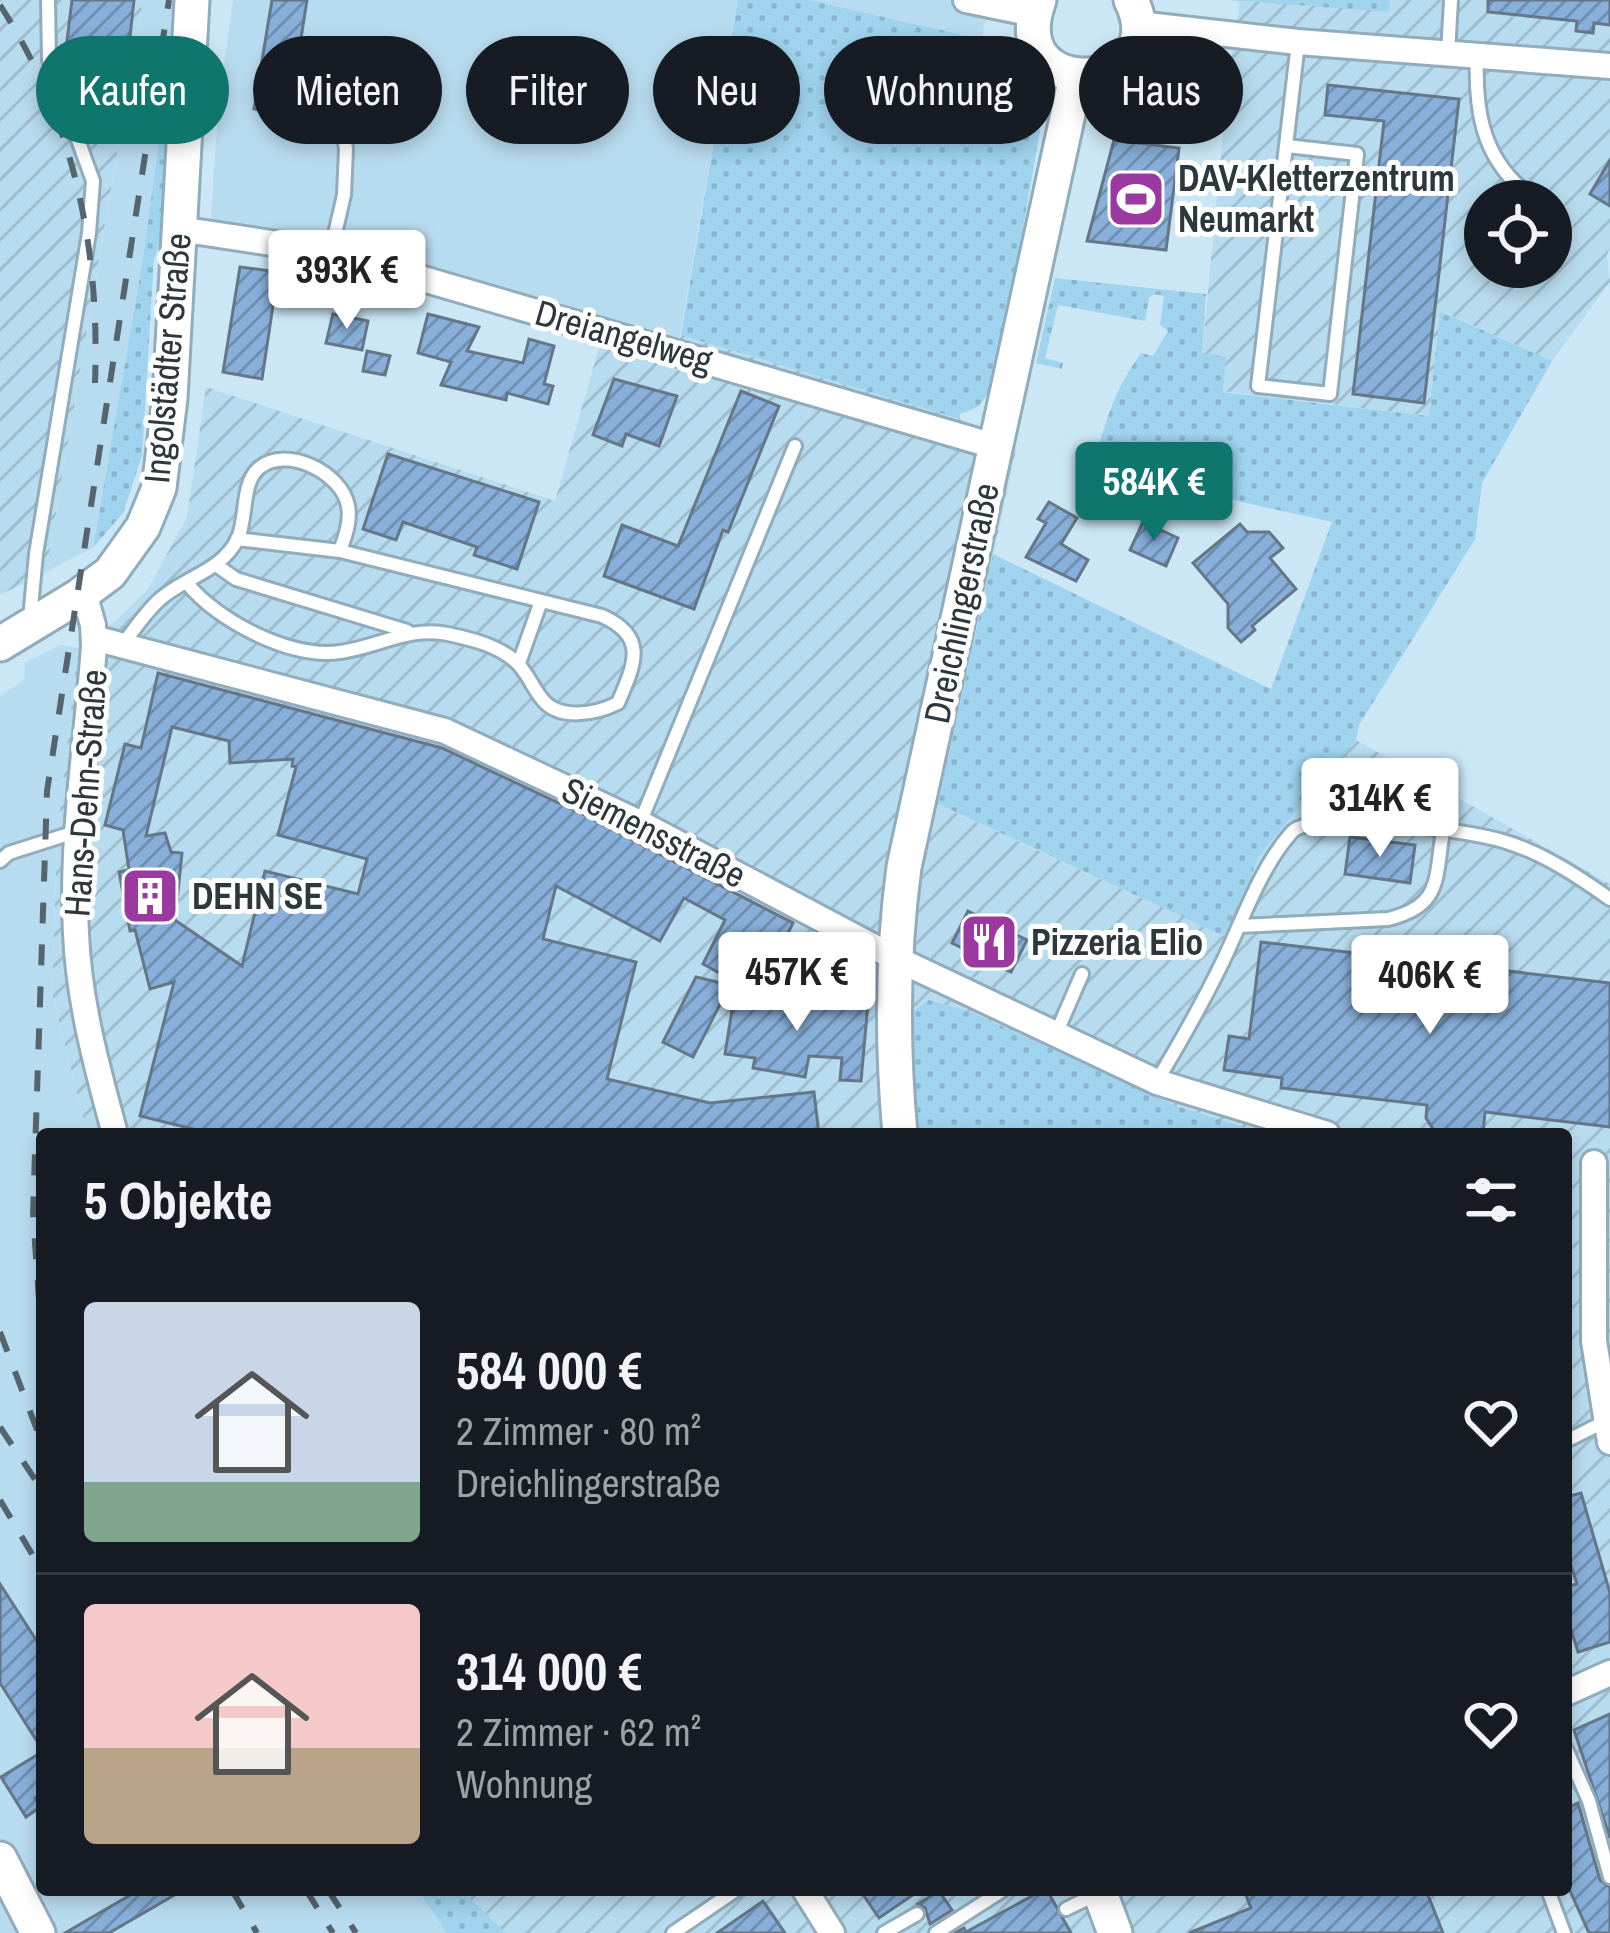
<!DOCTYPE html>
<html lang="de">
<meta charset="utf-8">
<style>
:root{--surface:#171b24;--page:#242831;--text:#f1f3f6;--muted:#9ea1a6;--line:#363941;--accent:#0f766e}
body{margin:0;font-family:"Archivo Narrow",sans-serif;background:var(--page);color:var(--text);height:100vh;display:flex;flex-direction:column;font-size:45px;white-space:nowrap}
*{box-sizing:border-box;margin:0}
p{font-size:39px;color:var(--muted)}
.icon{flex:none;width:66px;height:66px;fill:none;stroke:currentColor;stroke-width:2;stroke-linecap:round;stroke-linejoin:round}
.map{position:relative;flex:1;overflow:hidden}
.panel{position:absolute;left:36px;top:1128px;width:1536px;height:768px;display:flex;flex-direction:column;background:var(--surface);border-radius:12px;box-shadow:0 6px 18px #0003}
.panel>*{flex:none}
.banner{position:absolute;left:36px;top:36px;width:1539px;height:108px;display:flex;gap:24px}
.tools{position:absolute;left:1464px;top:180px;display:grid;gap:24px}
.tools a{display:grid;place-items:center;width:108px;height:108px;border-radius:50%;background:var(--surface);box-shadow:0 6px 18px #0003;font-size:60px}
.price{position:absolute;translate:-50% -102px;padding:0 27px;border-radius:12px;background:#fff;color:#222;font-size:39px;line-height:78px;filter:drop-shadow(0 3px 6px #0008)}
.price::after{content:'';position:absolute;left:50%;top:72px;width:36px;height:27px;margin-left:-18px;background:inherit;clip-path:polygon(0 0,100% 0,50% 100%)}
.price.current{background:var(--accent);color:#fff}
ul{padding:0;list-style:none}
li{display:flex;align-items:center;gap:36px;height:300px;padding:0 48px}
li+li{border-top:3px solid var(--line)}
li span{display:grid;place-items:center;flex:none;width:336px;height:240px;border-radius:12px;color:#555}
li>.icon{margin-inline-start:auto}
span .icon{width:144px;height:144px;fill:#fffc;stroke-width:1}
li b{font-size:51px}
h2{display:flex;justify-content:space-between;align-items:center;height:144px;padding:0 48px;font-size:51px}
.tag{padding:0 42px;border-radius:54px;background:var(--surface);box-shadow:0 6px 18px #0003;font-size:42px;line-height:108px}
.tag.current{background:var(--accent);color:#fff}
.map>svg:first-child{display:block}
</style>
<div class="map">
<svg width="1610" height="1933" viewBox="0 0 1610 1933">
<defs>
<pattern id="industrial-furrows" width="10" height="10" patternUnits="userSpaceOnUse" patternTransform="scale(3)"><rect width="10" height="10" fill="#b8dcef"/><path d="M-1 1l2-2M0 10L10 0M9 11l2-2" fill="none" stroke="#9ebece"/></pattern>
<pattern id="grass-dots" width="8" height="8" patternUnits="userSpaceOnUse" patternTransform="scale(3)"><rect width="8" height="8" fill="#9fd3ee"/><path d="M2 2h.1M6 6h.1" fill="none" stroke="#89b6cd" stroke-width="1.8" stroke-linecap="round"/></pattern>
<pattern id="building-hatch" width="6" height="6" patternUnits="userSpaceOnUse" patternTransform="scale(3)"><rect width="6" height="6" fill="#87afd9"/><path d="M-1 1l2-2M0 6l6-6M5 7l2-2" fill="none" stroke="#6f8fb1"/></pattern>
</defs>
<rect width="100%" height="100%" fill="#cbe7f6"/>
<!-- built -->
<g fill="#b8dcef">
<path d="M 143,0 L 179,0 L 142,265 L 93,548 L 46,572 Z"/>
<path d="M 233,0 L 738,0 L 677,352 L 210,233 L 218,109 Z"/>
<path d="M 809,0 L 991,0 L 981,39 Z"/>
<path d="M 60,645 L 78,648 L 57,837 L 52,993 L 87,1134 L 42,1134 L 42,1890 L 418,1890 L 447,1933 L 0,1933 L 0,696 L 24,680 L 25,663 Z"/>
</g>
<!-- industrial -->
<g fill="url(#industrial-furrows)" fill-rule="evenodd">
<path d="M 0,0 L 143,0 L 46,572 L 0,595 Z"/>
<path d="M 1231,0 L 1610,0 L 1610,248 L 1607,255 L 1610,282 L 1552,361 L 1441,311 L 1429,416 L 1222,391 L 1202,354 L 1229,72 L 1240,2 ZM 1485,201 L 1551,201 L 1551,267 L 1485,267 Z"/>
<path d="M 604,330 L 677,351 L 681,335 L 960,419 L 1016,450 L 939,805 L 1226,937 L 1259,856 L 1356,740 L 1610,884 L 1610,1933 L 447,1933 L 418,1890 L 1566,1890 L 1566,1134 L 87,1134 L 52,993 L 57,837 L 78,648 L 117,620 L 148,589 L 187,517 L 206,387 L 555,501 Z"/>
</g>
<!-- grass -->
<g fill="url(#grass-dots)">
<path d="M 738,0 L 809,0 L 994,42 L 1009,58 L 1029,91 L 1040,131 L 1010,301 L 990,391 L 978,407 L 960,414 L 960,419 L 681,335 Z"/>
<path d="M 1231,0 L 1390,0 L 1389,12 Z"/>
<path d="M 178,4 L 165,232 L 154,259 L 142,456 L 123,513 L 93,548 L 142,265 Z"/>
<path d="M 1055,278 L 1206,294 L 1202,353 L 1226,357 L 1223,392 L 1429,416 L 1440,311 L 1552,361 L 1482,483 L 1475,539 L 1359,725 L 1356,740 L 1259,856 L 1226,937 L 938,804 L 993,554 L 1271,689 L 1332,522 L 1093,469 C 1104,425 1114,390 1141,353 L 1153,356 L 1168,331 L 1160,325 L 1164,296 L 1154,294 L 1149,298 L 1145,321 L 1058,305 L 1045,358 L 1063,363 L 1062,369 L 1036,363 Z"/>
<path d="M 929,1000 L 971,1012 L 1176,1106 L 1265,1134 L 917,1134 L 911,1031 L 914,1011 Z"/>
<path d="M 418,1890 L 461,1890 L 506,1933 L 447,1933 Z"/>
</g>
<!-- building -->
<g fill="url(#building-hatch)" stroke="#657689" stroke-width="3" fill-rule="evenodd">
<path d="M 72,0 L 134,0 L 127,64 L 112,62 L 106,106 L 83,103 L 89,60 L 65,57 Z"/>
<path d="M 272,0 L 307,0 L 289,115 L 254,109 Z"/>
<path d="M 1488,0 L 1610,0 L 1610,25 L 1594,23 L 1593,33 L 1576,31 L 1577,21 L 1488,12 Z"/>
<path d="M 1328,85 L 1459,99 L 1424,403 L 1353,394 L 1384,121 L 1325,115 Z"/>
<path d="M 1114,140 L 1179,148 L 1166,250 L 1087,241 Z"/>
<path d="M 1610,160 L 1610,206 L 1590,194 Z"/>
<path d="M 240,267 L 278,272 L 262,379 L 223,372 Z"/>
<path d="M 333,314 L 368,321 L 362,350 L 326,343 Z"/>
<path d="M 428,314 L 479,327 L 467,351 L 523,363 L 529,339 L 554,346 L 544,384 L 553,386 L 548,404 L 507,393 L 506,400 L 441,385 L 451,362 L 418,353 Z"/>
<path d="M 367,351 L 390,356 L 385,375 L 363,371 Z"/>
<path d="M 614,379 L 677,396 L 659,446 L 626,434 L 622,446 L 593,435 Z"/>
<path d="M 741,391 L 779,406 L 728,532 L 723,530 L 694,609 L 604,576 L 622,525 L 678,546 Z"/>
<path d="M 388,454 L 539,502 L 517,569 L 474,555 L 477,547 L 403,522 L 396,540 L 363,529 Z"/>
<path d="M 1049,502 L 1077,518 L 1061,544 L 1088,560 L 1076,581 L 1026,557 L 1046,523 L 1038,519 Z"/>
<path d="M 1143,522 L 1178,538 L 1166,566 L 1130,550 Z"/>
<path d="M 1240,524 L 1247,532 L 1269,532 L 1283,548 L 1270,558 L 1296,589 L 1252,626 L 1255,630 L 1241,642 L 1228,628 L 1228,604 L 1193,563 Z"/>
<path d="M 158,673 L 442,748 L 582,814 L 793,923 L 782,945 L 775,942 L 752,990 L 736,982 L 738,969 L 732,980 L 703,964 L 725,920 L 684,898 L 660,941 L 556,886 L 543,939 L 636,962 L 607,1079 L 710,1103 L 814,1092 L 819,1134 L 213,1134 L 140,1116 L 174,982 L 150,989 L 135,930 L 130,931 L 119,872 L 129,870 L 123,830 L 105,825 L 125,744 L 141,748 ZM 172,727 L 229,741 L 230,763 L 293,759 L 292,766 L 296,767 L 278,835 L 367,859 L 358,894 L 265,871 L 242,966 L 175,920 L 182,853 L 171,852 L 165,833 L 146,836 Z"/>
<path d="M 1350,837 L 1415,845 L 1410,883 L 1345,874 Z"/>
<path d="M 968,911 L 1027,940 L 1011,972 L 952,943 Z"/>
<path d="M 1261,942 L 1610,983 L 1610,1127 L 1485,1112 L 1483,1134 L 1435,1132 L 1426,1118 L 1427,1105 L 1281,1088 L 1282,1078 L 1224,1070 L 1229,1036 L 1249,1039 Z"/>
<path d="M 696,977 L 730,985 L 693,1057 L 663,1042 Z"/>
<path d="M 735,991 L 809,1002 L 868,1003 L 861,1081 L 840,1080 L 842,1058 L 809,1056 L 805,1077 L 753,1068 L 755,1058 L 725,1054 Z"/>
<path d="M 1581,1493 L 1610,1593 L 1610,1642 L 1578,1652 L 1566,1613 L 1566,1587 L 1577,1584 L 1566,1550 L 1566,1497 Z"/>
<path d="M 0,1584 L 42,1649 L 42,1749 L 0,1683 Z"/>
<path d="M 1610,1714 L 1610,1838 L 1574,1730 Z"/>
<path d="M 42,1752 L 42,1794 L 35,1798 L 40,1807 L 26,1817 L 1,1777 Z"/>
<path d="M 1578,1803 L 1600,1880 L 1610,1887 L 1610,1933 L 1589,1933 L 1566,1882 L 1566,1809 Z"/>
<path d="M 139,1890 L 183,1890 L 109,1933 L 65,1933 Z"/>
<path d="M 860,1890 L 920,1890 L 879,1918 Z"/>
<path d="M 1043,1890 L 1047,1890 L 1071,1933 L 955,1933 L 964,1928 L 966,1932 Z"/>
<path d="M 1244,1890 L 1426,1890 L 1443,1933 L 1189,1933 L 1251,1908 Z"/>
<path d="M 939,1891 L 952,1910 L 930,1924 L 925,1908 L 918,1904 Z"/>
<path d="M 763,1901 L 785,1933 L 717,1933 Z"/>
</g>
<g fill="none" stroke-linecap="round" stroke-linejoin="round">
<!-- service casing -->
<g stroke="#91acbb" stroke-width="18">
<g id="service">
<path d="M 1448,53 L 1451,0"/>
<path d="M 1477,56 C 1475,107 1481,154 1522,189"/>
<path d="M 1287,146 L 1357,154 L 1330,394 L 1258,386 L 1298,43"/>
<path d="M 331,251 L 344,195 L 346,149 L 334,70"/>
<path d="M 216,565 L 236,579 L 407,631"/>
<path d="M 187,583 C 217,621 291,659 340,652 C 378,647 409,626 448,634 C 471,639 497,645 515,661 C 527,671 532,687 542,699 C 559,721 596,714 618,703 C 634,665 649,637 602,616 L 340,551 L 237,539"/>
<path d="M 30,619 L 36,554 L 89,233 L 93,181 L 49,60 L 48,0"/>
<path d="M 123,644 C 134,630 145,613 158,601 C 183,577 222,572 238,538 C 247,519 241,483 259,468 C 287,445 342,473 348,506 C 351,521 345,537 340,551"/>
<path d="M 519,663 L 540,604"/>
<path d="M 640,823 L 795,446"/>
<path d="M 0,861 L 9,853 L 75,832"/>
<path d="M 1239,926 L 1388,919 C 1442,906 1435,879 1443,831"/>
<path d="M 1056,1034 L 1082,974"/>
<path d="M 1157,1081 C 1181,1041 1203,1002 1223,961 C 1243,919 1261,866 1292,832 C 1314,808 1473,831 1506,842 C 1543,853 1579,877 1610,899"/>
<path d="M 1566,1441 L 1606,1421"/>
<path d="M 1566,1749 L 1589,1801 L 1610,1877"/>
<path d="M 1548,1890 L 1564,1933"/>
<path d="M 1066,1909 L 1099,1893"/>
<path d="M 673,1933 L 736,1890"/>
<path d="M 884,1933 L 917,1914"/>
<path d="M 936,1933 L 1003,1890"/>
</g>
</g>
<!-- minor casing -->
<g stroke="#91acbb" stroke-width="30">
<g id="minor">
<path d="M 966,0 L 1033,14"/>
<path d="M 1138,24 L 1298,42 L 1610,66"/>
<path d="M 179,229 L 331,252 L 994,446"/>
<path d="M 84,593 L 93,625 L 94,646 C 87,743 71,837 76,934 C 79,1002 97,1068 115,1134"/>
<path d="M 94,638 L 445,731 L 640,823 L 895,958 L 1157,1082 L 1327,1134"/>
<path d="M 1594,1163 L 1594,1341 L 1610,1442"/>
<path d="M 1566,1693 L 1610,1673"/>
<path d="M 805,1890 L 832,1933"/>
</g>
</g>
<!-- tertiary casing -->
<g stroke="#91acbb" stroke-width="39">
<g id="tertiary">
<path d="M 1039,0 C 1000,107 1177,93 1131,0"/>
<path d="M 0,644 L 79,596 L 110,573 L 143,527 L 159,488 L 170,398 L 192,0"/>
<path d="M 900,1134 C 892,1045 892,956 904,867 L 1076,77"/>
<path d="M 0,1859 L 38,1933"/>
<path d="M 1099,1890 L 1115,1933"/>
</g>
</g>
<!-- service -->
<use href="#service" stroke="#fff" stroke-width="12"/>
<!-- minor -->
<use href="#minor" stroke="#fff" stroke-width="24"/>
<!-- tertiary -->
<use href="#tertiary" stroke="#fff" stroke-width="33"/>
<!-- rail -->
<g stroke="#55646d" stroke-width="6" stroke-dasharray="21 21" stroke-linecap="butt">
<path d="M 0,5 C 74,120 100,247 95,383"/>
<path d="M 0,1332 L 42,1443"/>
<path d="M 42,1343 L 33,1214 L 47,791 L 169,0"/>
<path d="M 0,1427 L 42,1490"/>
<path d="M 0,1500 L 42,1571"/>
<path d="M 232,1890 L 257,1933"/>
<path d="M 306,1890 L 333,1933"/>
<path d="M 328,1890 L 356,1933"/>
</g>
</g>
<!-- icons -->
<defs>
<g id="stadium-square" transform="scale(3)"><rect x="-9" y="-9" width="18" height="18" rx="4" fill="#9b39a0" stroke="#fff"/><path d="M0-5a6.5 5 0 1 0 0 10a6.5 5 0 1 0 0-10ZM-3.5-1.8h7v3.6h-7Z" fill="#fff"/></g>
<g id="building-square" transform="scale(3)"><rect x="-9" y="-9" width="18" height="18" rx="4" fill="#9b39a0" stroke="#fff"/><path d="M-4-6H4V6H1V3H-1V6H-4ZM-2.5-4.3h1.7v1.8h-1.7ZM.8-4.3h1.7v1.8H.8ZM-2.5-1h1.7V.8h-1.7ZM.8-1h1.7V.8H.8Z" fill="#fff"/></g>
<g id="restaurant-square" transform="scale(3)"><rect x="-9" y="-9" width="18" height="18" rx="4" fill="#9b39a0" stroke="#fff"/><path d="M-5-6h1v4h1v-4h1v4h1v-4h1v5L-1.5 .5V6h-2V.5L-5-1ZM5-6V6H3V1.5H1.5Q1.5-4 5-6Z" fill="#fff"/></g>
</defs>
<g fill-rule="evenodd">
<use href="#stadium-square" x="1136" y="199"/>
<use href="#building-square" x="150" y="896"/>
<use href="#restaurant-square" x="989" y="942"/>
</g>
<g text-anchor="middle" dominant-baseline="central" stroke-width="10" stroke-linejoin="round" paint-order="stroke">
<!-- poi labels -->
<g font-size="36" font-weight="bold" fill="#2d383e" stroke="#fff" text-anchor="start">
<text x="1178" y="178">DAV-Kletterzentrum<tspan x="1178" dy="41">Neumarkt</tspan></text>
<text x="192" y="896">DEHN SE</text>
<text x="1031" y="942">Pizzeria Elio</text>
</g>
<!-- street labels -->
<g font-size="36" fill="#2d383e" stroke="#fff">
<text transform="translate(624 336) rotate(16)">Dreiangelweg</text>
<text transform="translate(167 358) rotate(-85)">Ingolstädter Straße</text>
<text transform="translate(961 603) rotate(-78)">Dreichlingerstraße</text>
<text transform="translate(85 793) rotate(-86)">Hans-Dehn-Straße</text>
<text transform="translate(654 832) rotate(27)">Siemensstraße</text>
</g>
</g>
</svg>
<div class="tools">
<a><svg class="icon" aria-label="locate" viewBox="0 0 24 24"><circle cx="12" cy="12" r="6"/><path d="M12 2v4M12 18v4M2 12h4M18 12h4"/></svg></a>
</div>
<b class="price" style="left:347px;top:332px">393K €</b>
<b class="price current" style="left:1154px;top:544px">584K €</b>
<b class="price" style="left:1380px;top:860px">314K €</b>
<b class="price" style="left:797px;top:1034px">457K €</b>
<b class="price" style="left:1430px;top:1037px">406K €</b>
<div class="banner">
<a class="tag current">Kaufen</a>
<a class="tag">Mieten</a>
<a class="tag">Filter</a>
<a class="tag">Neu</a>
<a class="tag">Wohnung</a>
<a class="tag">Haus</a>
</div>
<section class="panel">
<h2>5 Objekte<svg class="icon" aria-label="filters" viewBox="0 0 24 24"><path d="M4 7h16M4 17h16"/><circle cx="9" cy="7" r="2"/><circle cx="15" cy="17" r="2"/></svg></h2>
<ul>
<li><span style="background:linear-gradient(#c9d6e8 75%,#7fa58c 0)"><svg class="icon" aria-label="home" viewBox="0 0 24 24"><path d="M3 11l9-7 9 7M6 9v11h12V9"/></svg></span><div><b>584 000 €</b><p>2 Zimmer · 80 m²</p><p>Dreichlingerstraße</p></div><svg class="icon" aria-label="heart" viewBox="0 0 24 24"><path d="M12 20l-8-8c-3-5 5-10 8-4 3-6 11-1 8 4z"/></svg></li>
<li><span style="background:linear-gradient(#f6c9c9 60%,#b9a48a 0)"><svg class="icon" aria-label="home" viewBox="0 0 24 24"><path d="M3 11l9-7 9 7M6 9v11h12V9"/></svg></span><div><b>314 000 €</b><p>2 Zimmer · 62 m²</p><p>Wohnung</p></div><svg class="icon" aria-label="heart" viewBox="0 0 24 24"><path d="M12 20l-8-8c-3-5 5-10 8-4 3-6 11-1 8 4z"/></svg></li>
</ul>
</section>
</div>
